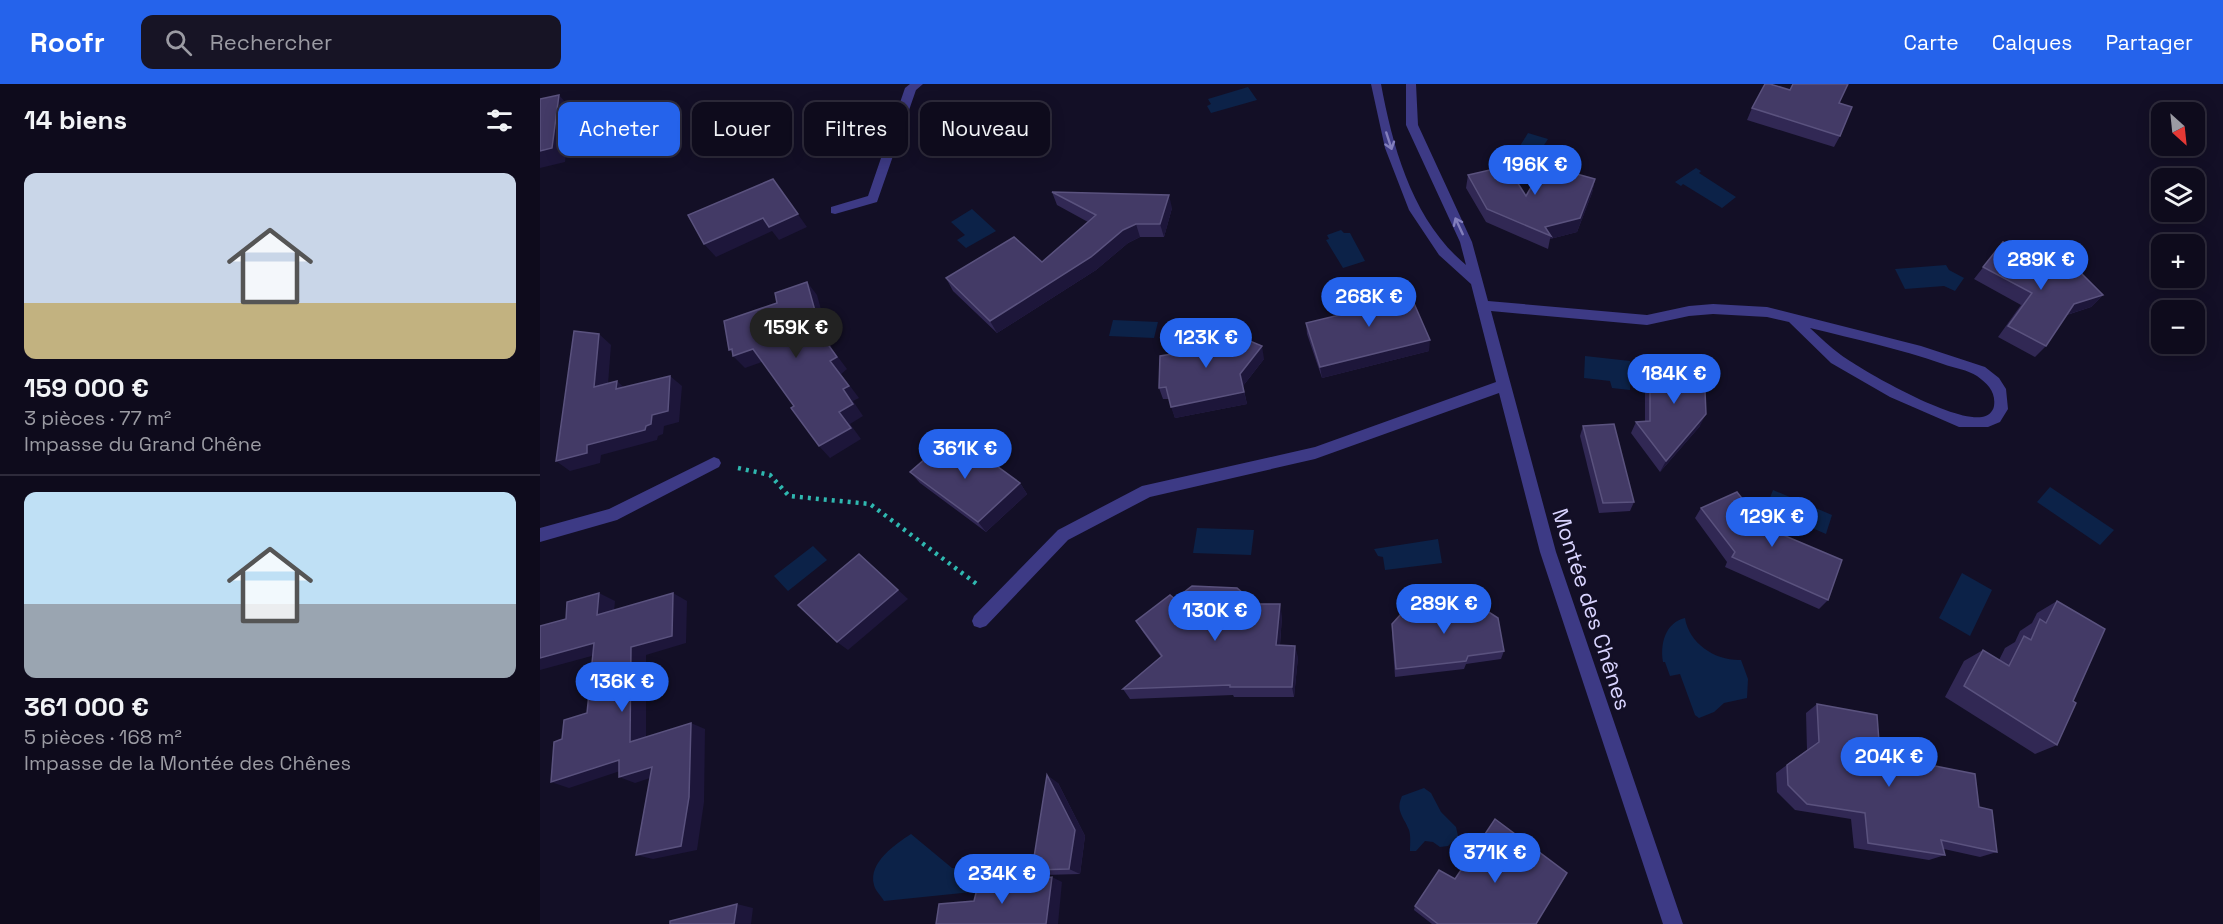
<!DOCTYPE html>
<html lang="fr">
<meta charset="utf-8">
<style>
:root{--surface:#0e0b1c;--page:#171425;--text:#f1f3f6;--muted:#9b9ba3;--line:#2e2b3b;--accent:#2563eb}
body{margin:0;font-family:"Space Grotesk",sans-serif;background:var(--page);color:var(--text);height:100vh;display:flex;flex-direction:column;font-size:22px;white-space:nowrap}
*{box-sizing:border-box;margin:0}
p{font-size:20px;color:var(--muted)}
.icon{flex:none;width:33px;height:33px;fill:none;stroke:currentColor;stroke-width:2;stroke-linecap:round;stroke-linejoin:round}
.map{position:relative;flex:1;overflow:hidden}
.panel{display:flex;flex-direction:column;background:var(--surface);width:540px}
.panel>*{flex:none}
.guide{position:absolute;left:18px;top:18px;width:570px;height:54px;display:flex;gap:12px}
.needle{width:39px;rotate:153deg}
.buttons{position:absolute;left:1611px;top:18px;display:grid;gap:12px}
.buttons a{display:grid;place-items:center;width:54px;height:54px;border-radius:12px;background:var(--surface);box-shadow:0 3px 15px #0003,0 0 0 2px var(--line);font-size:30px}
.price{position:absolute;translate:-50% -51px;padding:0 14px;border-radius:21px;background:var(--accent);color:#fff;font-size:20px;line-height:39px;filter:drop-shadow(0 2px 3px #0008)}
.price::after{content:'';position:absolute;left:50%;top:36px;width:18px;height:14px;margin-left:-9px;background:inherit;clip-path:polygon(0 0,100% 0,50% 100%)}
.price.on{background:#222;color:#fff}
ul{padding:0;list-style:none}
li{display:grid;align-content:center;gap:12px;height:318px;padding:0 24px}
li+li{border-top:2px solid var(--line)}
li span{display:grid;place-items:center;height:186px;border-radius:12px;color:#555}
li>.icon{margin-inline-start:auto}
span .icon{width:108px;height:108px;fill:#fffc;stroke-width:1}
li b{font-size:26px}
h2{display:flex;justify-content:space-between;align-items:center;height:72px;padding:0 24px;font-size:26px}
.tag{padding:0 21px;border-radius:12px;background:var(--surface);box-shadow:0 3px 15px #0003,0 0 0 2px var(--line);font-size:21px;line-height:54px}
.tag.on{background:var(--accent);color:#fff}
header{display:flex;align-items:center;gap:36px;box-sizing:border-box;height:84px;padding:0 30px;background:var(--accent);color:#fff}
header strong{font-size:28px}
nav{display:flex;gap:33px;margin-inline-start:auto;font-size:21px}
.search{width:420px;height:54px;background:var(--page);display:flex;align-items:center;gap:15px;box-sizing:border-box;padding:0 21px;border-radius:12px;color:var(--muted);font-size:22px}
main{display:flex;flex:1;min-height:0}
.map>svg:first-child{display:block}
</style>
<header>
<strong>Roofr</strong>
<div class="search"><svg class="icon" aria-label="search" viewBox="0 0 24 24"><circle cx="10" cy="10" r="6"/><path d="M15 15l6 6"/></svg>Rechercher</div>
<nav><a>Carte</a><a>Calques</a><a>Partager</a></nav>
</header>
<main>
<section class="panel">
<h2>14 biens<svg class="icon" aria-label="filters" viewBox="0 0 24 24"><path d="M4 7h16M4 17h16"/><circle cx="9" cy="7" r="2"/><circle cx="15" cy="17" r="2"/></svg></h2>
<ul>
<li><span style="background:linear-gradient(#c9d6e8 70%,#c2b280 0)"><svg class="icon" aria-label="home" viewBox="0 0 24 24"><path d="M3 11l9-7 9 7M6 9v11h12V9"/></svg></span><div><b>159 000 €</b><p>3 pièces · 77 m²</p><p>Impasse du Grand Chêne</p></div></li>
<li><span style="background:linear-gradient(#bfe0f5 60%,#9aa5b1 0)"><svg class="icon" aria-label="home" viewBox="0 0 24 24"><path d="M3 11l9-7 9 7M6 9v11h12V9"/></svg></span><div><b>361 000 €</b><p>5 pièces · 168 m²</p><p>Impasse de la Montée des Chênes</p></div></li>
</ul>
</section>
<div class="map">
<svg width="1683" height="840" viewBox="0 0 1683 840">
<rect width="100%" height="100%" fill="#130f26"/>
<!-- water -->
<g fill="#0c2248">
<path d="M 708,3 L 717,16 L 671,29 L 667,22 L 671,20 L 668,15 Z"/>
<path d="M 988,49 L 1008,55 L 987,87 L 968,81 Z"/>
<path d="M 1156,84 L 1161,87 L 1159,89 L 1196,113 L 1182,124 L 1143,100 L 1141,102 L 1135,98 Z"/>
<path d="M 432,125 L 456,147 L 426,164 L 417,156 L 425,151 L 411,138 Z"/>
<path d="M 801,146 L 804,149 L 810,149 L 825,177 L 803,184 L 786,156 L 789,155 L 787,151 Z"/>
<path d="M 1406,181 L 1409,186 L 1424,194 L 1415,207 L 1404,202 L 1365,205 L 1355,185 Z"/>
<path d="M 573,236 L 618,238 L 614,254 L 569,252 Z"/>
<path d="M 1045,272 L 1090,277 L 1090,306 L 1072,304 L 1070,297 L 1044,294 Z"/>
<path d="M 1510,403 L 1574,446 L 1560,461 L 1497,418 Z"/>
<path d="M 1233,406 L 1292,431 L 1286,450 L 1226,424 Z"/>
<path d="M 657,444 L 714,446 L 711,471 L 653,469 Z"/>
<path d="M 898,455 L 902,479 L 845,486 L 843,473 L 838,472 L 834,465 Z"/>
<path d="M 273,462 L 287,476 L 248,507 L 234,492 Z"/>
<path d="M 1422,489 L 1452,506 L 1430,552 L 1399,534 Z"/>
<path d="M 1145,534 C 1149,560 1176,577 1201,576 L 1208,595 L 1207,614 L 1184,619 L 1174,628 L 1159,634 L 1155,631 L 1140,590 L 1130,592 L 1125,578 L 1123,578 C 1120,560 1125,539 1145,534 Z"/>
<path d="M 884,704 L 891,709 L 901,728 L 916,743 L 918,752 L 908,762 L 900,763 L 893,758 L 885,757 L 876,767 L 870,767 C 870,761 871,752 869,746 C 864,733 855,727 862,712 Z"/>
<path d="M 371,750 L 412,784 L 433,783 L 432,808 L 344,817 C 341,812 335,806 334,801 C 328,778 356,760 371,750 Z"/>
</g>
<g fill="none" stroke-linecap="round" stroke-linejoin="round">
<!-- path -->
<path stroke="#2fb8b0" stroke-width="4.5" stroke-dasharray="3 5" stroke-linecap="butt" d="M 198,384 L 230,391 L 249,412 L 330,420 L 438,501"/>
<!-- minor -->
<g fill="#3d3a85" fill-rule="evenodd">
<path d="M 370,0 L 383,0 L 376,6 L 337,118 L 295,130 L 291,129 L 291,123 L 328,112 L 365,4 Z"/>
<path d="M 831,0 L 841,0 C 853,65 873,137 926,181 L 920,158 L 866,41 L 866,0 L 876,0 L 878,41 L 932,158 L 948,217 L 1107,231 L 1149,222 L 1173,220 L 1227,223 L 1381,262 L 1445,283 L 1459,294 L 1466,305 L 1468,325 L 1460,338 L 1448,343 L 1419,343 L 1350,313 L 1291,279 L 1249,238 L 1227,233 L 1173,230 L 1149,232 L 1107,241 L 951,227 L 1016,468 L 1143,840 L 1123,840 L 1000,468 L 959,309 L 775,375 L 610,413 L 528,456 L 446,542 L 440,544 L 434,542 L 432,537 L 434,532 L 518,446 L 602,402 L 775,363 L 956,298 L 931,200 L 899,171 L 869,126 L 845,64 ZM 1270,244 C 1315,255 1360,265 1403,280 C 1414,284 1428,286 1437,292 C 1448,300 1456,308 1454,322 C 1453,328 1448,332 1442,333 C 1413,338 1326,289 1301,271 C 1290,263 1280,253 1270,244 Z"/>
<path d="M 174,373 L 179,375 L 181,379 L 179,383 L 77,436 L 0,458 L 0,444 L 69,425 Z"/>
</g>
</g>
<!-- wall -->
<g fill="#312854">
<path d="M 1250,6 L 1299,19 L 1300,52 L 1294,63 L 1207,36 L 1212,24 Z"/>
<path d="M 928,91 L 986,112 L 1055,95 L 1052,109 L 1037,148 L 1010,155 L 1008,165 L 946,138 L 926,104 Z"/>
<path d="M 512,108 L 632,124 L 624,153 L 600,153 L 588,159 L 556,186 L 457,249 L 413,207 L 406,194 L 502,178 L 548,138 L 517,121 Z"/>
<path d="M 1463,158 L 1563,211 L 1551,223 L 1527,231 L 1506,262 L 1495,273 L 1458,253 L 1481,221 L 1434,195 Z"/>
<path d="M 812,214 L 889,267 L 782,294 L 767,250 L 766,239 L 813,228 Z"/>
<path d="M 724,275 L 703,302 L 707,320 L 635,334 L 629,315 L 623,315 L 619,304 Z"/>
<path d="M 1110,278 L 1160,342 L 1120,388 L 1091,349 L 1096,338 L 1105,337 L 1105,290 Z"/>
<path d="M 1043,342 L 1094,418 L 1090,427 L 1059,429 L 1040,352 Z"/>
<path d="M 434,374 L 480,399 L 487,410 L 446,448 L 380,399 L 370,388 Z"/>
<path d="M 1161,424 L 1288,516 L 1279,525 L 1185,483 L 1187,478 L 1155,434 Z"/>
<path d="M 635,515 L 716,520 L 742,532 L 740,561 L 758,573 L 754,613 L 694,613 L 693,611 L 590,615 L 583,605 L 621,573 L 603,548 L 596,537 Z"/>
<path d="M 1517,517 L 1533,617 L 1517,661 L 1495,670 L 1405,613 L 1424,577 L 1443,566 L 1459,576 L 1465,564 L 1475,558 L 1480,547 L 1492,539 L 1497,529 Z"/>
<path d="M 852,540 L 964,567 L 961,575 L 926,580 L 924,585 L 855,593 L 852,549 Z"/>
<path d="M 1277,620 L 1340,671 L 1439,723 L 1457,768 L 1440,773 L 1404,765 L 1405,771 L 1389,776 L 1314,764 L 1311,735 L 1255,726 L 1237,708 L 1236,689 L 1267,666 L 1266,629 Z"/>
<path d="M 518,699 L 545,752 L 540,790 L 504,791 L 492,786 Z"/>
<path d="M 875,822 L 996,840 L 892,840 L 874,826 Z"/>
</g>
<!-- shaded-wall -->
<g fill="#1d163a">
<path d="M 19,11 L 31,25 L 25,78 L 0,84 L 0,67 Z"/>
<path d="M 233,95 L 267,143 L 239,156 L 232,147 L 176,173 L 164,160 L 223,134 Z"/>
<path d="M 1055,95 L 1052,109 L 1037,148 L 1010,155 L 1011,152 L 1005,143 Z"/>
<path d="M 629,111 L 632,124 L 624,153 L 620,140 Z"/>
<path d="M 596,140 L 600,153 L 588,159 L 556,186 L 457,249 L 450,237 L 583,146 Z"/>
<path d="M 267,198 L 277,211 L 292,265 L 307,285 L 301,290 L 319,314 L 313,317 L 323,332 L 310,340 L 321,355 L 290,374 L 279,362 L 299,328 L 303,305 L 290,277 L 282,252 Z"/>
<path d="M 1563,211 L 1551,223 L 1523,232 L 1534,220 Z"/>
<path d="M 59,250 L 71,261 L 67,313 L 54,303 Z"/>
<path d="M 890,256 L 889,267 L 782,294 L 780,283 Z"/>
<path d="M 722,262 L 724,275 L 703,302 L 700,290 Z"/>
<path d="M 192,265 L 213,265 L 225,277 L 205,284 L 193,272 L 195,271 L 189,266 Z"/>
<path d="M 130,292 L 142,302 L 139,338 L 124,342 L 123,350 L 118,352 L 117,356 L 61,371 L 60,379 L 30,387 L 16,377 L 47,361 L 106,342 L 112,331 Z"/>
<path d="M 77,297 L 89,308 L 76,305 Z"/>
<path d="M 704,308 L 707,320 L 635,334 L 631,323 Z"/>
<path d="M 1166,330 L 1160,342 L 1120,388 L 1126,377 Z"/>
<path d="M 480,399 L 487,410 L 446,448 L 438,438 Z"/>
<path d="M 319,470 L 368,515 L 308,566 L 297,558 Z"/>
<path d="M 59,509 L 75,517 L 73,539 L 57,531 Z"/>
<path d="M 133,509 L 147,517 L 146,559 L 106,571 L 106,664 L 90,658 L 91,563 Z"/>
<path d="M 740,520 L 742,532 L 739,572 L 736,561 Z"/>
<path d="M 54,559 L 70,567 L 0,586 L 0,574 Z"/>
<path d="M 755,562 L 758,573 L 754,613 L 752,603 Z"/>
<path d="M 151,639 L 165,645 L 164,718 L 157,766 L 113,775 L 96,771 Z"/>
<path d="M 79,676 L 95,682 L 29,704 L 11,698 Z"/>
<path d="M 112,683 L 128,688 L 95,699 L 79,693 Z"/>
<path d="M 507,691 L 518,699 L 545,752 L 540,790 L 529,785 Z"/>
<path d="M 512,793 L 522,798 L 518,840 L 506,840 Z"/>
<path d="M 197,820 L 213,824 L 211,840 L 194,840 Z"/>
</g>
<!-- building -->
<g fill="#433a66" stroke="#5a527e" stroke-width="1.5">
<path d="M 1225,0 L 1230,0 L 1250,6 L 1253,0 L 1308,0 L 1299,19 L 1312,23 L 1300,52 L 1212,24 Z"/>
<path d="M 19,11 L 12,64 L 0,67 L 0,15 Z"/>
<path d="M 1004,81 L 1055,95 L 1040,134 L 1005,143 L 1011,152 L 947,125 L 928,91 L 967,82 L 986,112 Z"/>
<path d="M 233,95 L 258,130 L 229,143 L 223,134 L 164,160 L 148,131 Z"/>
<path d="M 512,108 L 629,111 L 620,140 L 596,140 L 583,146 L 551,173 L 450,237 L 406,194 L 474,153 L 502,178 L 556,131 Z"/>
<path d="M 1463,158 L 1512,182 L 1530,178 L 1563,211 L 1534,220 L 1506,262 L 1468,242 L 1492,209 L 1443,183 Z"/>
<path d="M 267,198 L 282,252 L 297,273 L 290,277 L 309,302 L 303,305 L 313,320 L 299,328 L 311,344 L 279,362 L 251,324 L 254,322 L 213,265 L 193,272 L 192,265 L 189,266 L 184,237 L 237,219 L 235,209 Z"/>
<path d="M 866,201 L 890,256 L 780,283 L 766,239 L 816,227 L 812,214 Z"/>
<path d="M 34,247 L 59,250 L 54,303 L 77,297 L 76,305 L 130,292 L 128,327 L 112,331 L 111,340 L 106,342 L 105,346 L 47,361 L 47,369 L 16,377 Z"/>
<path d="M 686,247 L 722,262 L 700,290 L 704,308 L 631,323 L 626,303 L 619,304 L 620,272 L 639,269 L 647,260 L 679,255 Z"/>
<path d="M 1110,278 L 1164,284 L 1166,330 L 1126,377 L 1096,338 L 1110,337 Z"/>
<path d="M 1074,340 L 1094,418 L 1063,419 L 1043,342 Z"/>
<path d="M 408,355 L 434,374 L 439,369 L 480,399 L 438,438 L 370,388 Z"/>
<path d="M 1197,408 L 1224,443 L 1302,476 L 1288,516 L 1192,473 L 1195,468 L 1161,424 Z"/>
<path d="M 319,470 L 358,506 L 297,558 L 258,521 Z"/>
<path d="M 652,502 L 697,504 L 716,520 L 740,520 L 736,561 L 755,562 L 752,603 L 690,603 L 690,601 L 583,605 L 622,572 L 596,537 L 630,511 L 635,515 Z"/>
<path d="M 59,509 L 57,531 L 133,509 L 132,552 L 91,563 L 90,658 L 151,639 L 149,713 L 141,762 L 96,771 L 112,683 L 79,693 L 79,676 L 11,698 L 14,658 L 22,655 L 24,636 L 47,629 L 54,559 L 0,574 L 0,542 L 26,535 L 27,518 Z"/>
<path d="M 1517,517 L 1565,545 L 1533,617 L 1536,619 L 1517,661 L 1424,602 L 1443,566 L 1469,582 L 1484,552 L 1491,556 L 1500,535 L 1506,539 Z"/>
<path d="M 896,518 L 941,523 L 958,534 L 964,567 L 928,572 L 926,577 L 856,585 L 852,540 L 862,529 Z"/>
<path d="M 1277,620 L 1337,631 L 1340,671 L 1435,690 L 1439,723 L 1452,726 L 1457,768 L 1401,756 L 1405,771 L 1328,759 L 1325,729 L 1267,720 L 1248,701 L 1247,681 L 1279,658 Z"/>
<path d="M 507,691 L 535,746 L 529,785 L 492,786 Z"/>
<path d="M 955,735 L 1027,789 L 996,840 L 898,840 L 875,822 L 899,786 L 915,795 Z"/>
<path d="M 512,793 L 506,840 L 396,840 L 399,820 L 434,817 L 438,801 Z"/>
<path d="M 197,820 L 194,840 L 130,840 L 130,837 Z"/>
</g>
<!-- one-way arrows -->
<defs><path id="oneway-shaft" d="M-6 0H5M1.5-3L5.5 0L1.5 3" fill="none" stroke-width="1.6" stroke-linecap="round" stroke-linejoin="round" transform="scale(1.5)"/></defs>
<g stroke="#837fbc">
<use href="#oneway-shaft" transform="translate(849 57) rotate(72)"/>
<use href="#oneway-shaft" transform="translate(919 142) rotate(-115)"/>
</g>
<g text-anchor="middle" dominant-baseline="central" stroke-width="5" stroke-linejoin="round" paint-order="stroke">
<!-- street labels -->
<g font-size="22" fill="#d9d4ff" stroke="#130f26">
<text transform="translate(1052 525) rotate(72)">Montée des Chênes</text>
</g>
</g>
</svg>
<div class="buttons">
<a><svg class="needle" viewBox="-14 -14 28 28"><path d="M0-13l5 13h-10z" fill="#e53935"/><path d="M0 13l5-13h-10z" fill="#9b9ba3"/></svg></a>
<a><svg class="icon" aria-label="layers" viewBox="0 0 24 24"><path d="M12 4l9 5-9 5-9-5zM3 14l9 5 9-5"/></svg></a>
<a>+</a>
<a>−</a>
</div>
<b class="price" style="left:995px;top:112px">196K €</b>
<b class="price" style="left:1501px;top:207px">289K €</b>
<b class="price" style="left:829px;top:244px">268K €</b>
<b class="price on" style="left:256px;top:275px">159K €</b>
<b class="price" style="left:666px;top:285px">123K €</b>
<b class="price" style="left:1134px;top:321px">184K €</b>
<b class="price" style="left:425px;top:396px">361K €</b>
<b class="price" style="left:1232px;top:464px">129K €</b>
<b class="price" style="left:904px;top:551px">289K €</b>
<b class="price" style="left:675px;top:558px">130K €</b>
<b class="price" style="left:82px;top:629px">136K €</b>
<b class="price" style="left:1349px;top:704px">204K €</b>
<b class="price" style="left:955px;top:800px">371K €</b>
<b class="price" style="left:462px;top:821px">234K €</b>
<div class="guide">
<a class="tag on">Acheter</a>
<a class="tag">Louer</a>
<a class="tag">Filtres</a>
<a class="tag">Nouveau</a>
</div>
</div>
</main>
